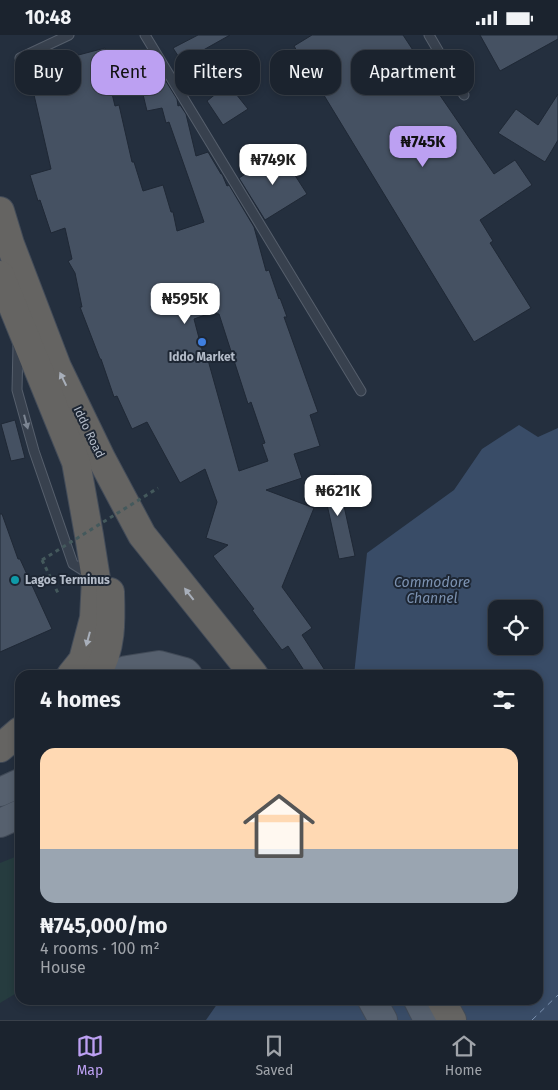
<!DOCTYPE html>
<meta charset="utf-8">
<style>
:root{--surface:#1b232e;--page:#282f3a;--text:#f1f3f6;--muted:#a0a4aa;--line:#39404a;--accent:#bca0f2}
body{margin:0;font-family:"Fira Sans",sans-serif;background:var(--page);color:var(--text);height:100vh;display:flex;flex-direction:column;font-size:19px;white-space:nowrap}
*{box-sizing:border-box;margin:0}
p{font-size:16px;color:var(--muted)}
.icon{flex:none;width:28px;height:28px;fill:none;stroke:currentColor;stroke-width:2;stroke-linecap:round;stroke-linejoin:round}
.map{position:relative;flex:1;overflow:hidden}
.drawer{position:absolute;left:15px;top:635px;width:528px;height:335px;display:flex;flex-direction:column;background:var(--surface);border-radius:15px;box-shadow:0 2px 8px #0003,0 0 0 1px var(--line)}
.drawer>*{flex:none}
.guide{position:absolute;left:15px;top:15px;width:529px;height:45px;display:flex;gap:10px}
.fabs{position:absolute;left:488px;top:565px;display:grid;gap:10px}
.fabs a{display:grid;place-items:center;width:55px;height:55px;border-radius:10px;background:var(--surface);box-shadow:0 2px 8px #0003,0 0 0 1px var(--line);font-size:25px}
.price{position:absolute;translate:-50% -42px;padding:0 11px;border-radius:10px;background:#fff;color:#222;font-size:16px;line-height:32px;filter:drop-shadow(0 1px 2px #0008)}
.price::after{content:'';position:absolute;left:50%;top:30px;width:15px;height:11px;margin-left:-8px;background:inherit;clip-path:polygon(0 0,100% 0,50% 100%)}
.price.active{background:var(--accent);color:#111}
ul{padding:0;list-style:none}
li{display:grid;align-content:center;gap:10px;height:265px;padding:0 25px}
li span{display:grid;place-items:center;height:155px;border-radius:15px;color:#555}
li>.icon{margin-inline-start:auto}
span .icon{width:90px;height:90px;fill:#fffc;stroke-width:1}
li b{font-size:21px}
h2{display:flex;justify-content:space-between;align-items:center;height:60px;padding:0 25px;font-size:21px}
.tag{padding:0 18px;border-radius:15px;background:var(--surface);box-shadow:0 2px 8px #0003,0 0 0 1px var(--line);font-size:18px;line-height:45px}
.tag.active{background:var(--accent);color:#111}
.status{display:flex;justify-content:space-between;align-items:center;height:35px;padding:0 25px;background:var(--surface);direction:ltr}
.status svg{height:14px;fill:currentColor}
.menu{display:flex;justify-content:space-around;align-items:center;height:70px;border-top:1px solid var(--line);background:var(--surface);font-size:14px;color:var(--muted)}
.menu a{display:grid;justify-items:center;gap:2px}
.menu .active{color:var(--accent)}
.map>svg:first-child{display:block}
</style>
<div class="status"><b>10:48</b><svg viewBox="0 0 49 12"><path d="M0 12V9h3v3zM5 12V6h3v6zM10 12V3h3v9zM15 12V0h3v12zM26 1h20v11H26zM47 4h2v5h-2z"/></svg></div>
<div class="map">
<svg width="558" height="985" viewBox="0 0 558 985">
<rect width="100%" height="100%" fill="#242f3e"/>
<!-- green -->
<path fill="#263c3f" d="M 20,820 L 20,956 L 0,968 L 0,828 Z"/>
<!-- water -->
<path fill="#394c67" fill-rule="evenodd" d="M 519,390 L 538,402 L 558,393 L 558,985 L 206,985 L 220,965 L 538,965 L 538,640 L 354,640 L 367,518 L 454,455 L 482,414 ZM 496,574 L 534,574 L 534,611 L 496,611 Z"/>
<g fill="none" stroke-linecap="round" stroke-linejoin="round">
<!-- ferry -->
<path stroke="#7c92b1" stroke-width="1" stroke-dasharray="6 5" stroke-linecap="butt" d="M 532,985 L 558,960"/>
</g>
<!-- building -->
<g fill="#455162" stroke="#1f2835" fill-rule="evenodd">
<path d="M 198,0 L 230,0 L 182,27 L 173,13 Z"/>
<path d="M 312,0 L 403,0 L 428,38 L 426,40 L 494,139 L 515,125 L 532,150 L 480,185 L 493,206 L 490,208 L 531,273 L 474,307 L 294,11 Z"/>
<path d="M 480,0 L 558,0 L 558,4 L 500,36 Z"/>
<path d="M 105,13 L 111,37 L 107,38 L 115,71 L 119,70 L 132,127 L 134,127 L 143,156 L 163,150 L 171,177 L 173,177 L 177,196 L 204,187 L 169,87 L 166,88 L 162,73 L 147,76 L 134,22 L 149,19 L 177,64 L 178,71 L 180,70 L 186,79 L 196,121 L 208,117 L 221,139 L 222,139 L 227,151 L 229,150 L 254,192 L 266,236 L 269,235 L 279,264 L 280,263 L 287,282 L 284,282 L 318,377 L 310,380 L 320,411 L 294,419 L 302,443 L 266,455 L 314,473 L 282,552 L 312,593 L 302,600 L 328,640 L 307,640 L 288,611 L 282,615 L 252,575 L 254,574 L 213,521 L 228,510 L 206,503 L 217,467 L 205,434 L 180,448 L 147,387 L 132,394 L 117,361 L 114,362 L 101,324 L 100,324 L 80,272 L 82,272 L 75,238 L 68,226 L 72,224 L 65,193 L 51,198 L 40,165 L 38,166 L 30,140 L 51,134 L 29,38 L 49,33 L 48,28 ZM 216,276 L 217,279 L 219,279 L 248,369 L 251,367 L 265,408 L 262,409 L 268,426 L 239,436 L 208,325 L 205,326 L 194,284 Z"/>
<path d="M 228,49 L 248,74 L 223,90 L 207,66 Z"/>
<path d="M 558,59 L 558,105 L 545,127 L 498,98 L 516,74 L 538,90 Z"/>
<path d="M 280,117 L 307,159 L 265,185 L 239,143 Z"/>
<path d="M 15,385 L 25,423 L 11,426 L 1,389 Z"/>
<path d="M 337,439 L 355,521 L 339,524 L 321,442 Z"/>
<path d="M 0,479 L 2,479 L 18,524 L 20,524 L 52,594 L 0,617 Z"/>
</g>
<g fill="none" stroke-linecap="round" stroke-linejoin="round">
<!-- service casing -->
<g stroke="#565f6c" stroke-width="11">
<g id="service">
<path d="M 145,0 L 361,356"/>
<path d="M 429,0 L 464,60"/>
<path d="M 20,23 L 69,0"/>
<path d="M 18,310 L 17,355 L 34,416 L 73,529 L 89,539"/>
</g>
</g>
<!-- primary casing -->
<g stroke="#414a57" stroke-width="30">
<g id="primary">
<path d="M 110,640 L 127,635 L 159,630 L 185,637 L 188,640"/>
<path d="M 0,757 L 20,748"/>
<path d="M 0,788 L 20,779"/>
<path d="M 372,965 L 383,985"/>
<path d="M 418,965 L 428,985"/>
</g>
</g>
<!-- trunk casing -->
<g stroke="#434c59" stroke-width="30">
<g id="trunk">
<path d="M 0,176 L 10,209 L 57,332 L 101,423 L 142,500 L 254,640"/>
<path d="M 0,240 L 76,427 L 89,500 L 96,544 L 94,583 L 83,625 L 71,640"/>
<path d="M 96,640 C 112,615 111,585 110,557"/>
<path d="M 0,713 L 20,696"/>
<path d="M 441,965 L 452,985"/>
</g>
</g>
<!-- path -->
<path stroke="#44595c" stroke-width="3" stroke-dasharray="4 4" stroke-linecap="butt" d="M 42,525 L 58,558"/>
<!-- service -->
<use href="#service" stroke="#38414e" stroke-width="9"/>
<!-- primary -->
<use href="#primary" stroke="#56606e" stroke-width="28"/>
<!-- trunk -->
<use href="#trunk" stroke="#656462" stroke-width="28"/>
<!-- path-bridge -->
<path stroke="#44595c" stroke-width="3" stroke-dasharray="4 4" stroke-linecap="butt" d="M 42,525 L 158,453"/>
</g>
<!-- one-way arrows -->
<defs><path id="oneway-solid" d="M-6-.8H1V-3.2L6.5 0L1 3.2V.8H-6Z" transform="scale(1.25)"/></defs>
<g fill="#a8afba">
<use href="#oneway-solid" transform="translate(63 344) rotate(-116)"/>
<use href="#oneway-solid" transform="translate(189 559) rotate(-128)"/>
<use href="#oneway-solid" transform="translate(88 604) rotate(105)"/>
</g>
<use fill="#7c8592" href="#oneway-solid" transform="translate(26 387) rotate(75)"/>
<!-- markers -->
<circle fill="#3f7fe0" stroke="#1d2633" stroke-width="2" cx="202" cy="307" r="5"/>
<circle fill="#0f9aa8" stroke="#1d2633" stroke-width="2" cx="15" cy="545" r="5"/>
<g text-anchor="middle" dominant-baseline="central" stroke-width="4" stroke-linejoin="round" paint-order="stroke">
<!-- poi labels -->
<g font-size="12" font-weight="bold" fill="#b4bcc9" stroke="#1d2633">
<text x="202" y="322">Iddo Market</text>
<text x="25" y="545" text-anchor="start">Lagos Terminus</text>
</g>
<!-- street labels -->
<g font-size="12" fill="#b4bcc9" stroke="#1d2633">
<text transform="translate(89 397) rotate(64)">Iddo Road</text>
</g>
<!-- water labels -->
<g font-size="14" font-style="italic" fill="#7c92b1" stroke="#1d2633">
<text x="432" y="547">Commodore<tspan x="432" dy="16">Channel</tspan></text>
</g>
</g>
</svg>
<div class="fabs">
<a><svg class="icon" aria-label="locate" viewBox="0 0 24 24"><circle cx="12" cy="12" r="6"/><path d="M12 2v4M12 18v4M2 12h4M18 12h4"/></svg></a>
</div>
<b class="price active" style="left:423px;top:133px">₦745K</b>
<b class="price" style="left:273px;top:151px">₦749K</b>
<b class="price" style="left:185px;top:290px">₦595K</b>
<b class="price" style="left:338px;top:482px">₦621K</b>
<div class="guide">
<a class="tag">Buy</a>
<a class="tag active">Rent</a>
<a class="tag">Filters</a>
<a class="tag">New</a>
<a class="tag">Apartment</a>
</div>
<section class="drawer">
<h2>4 homes<svg class="icon" aria-label="filters" viewBox="0 0 24 24"><path d="M4 7h16M4 17h16"/><circle cx="9" cy="7" r="2"/><circle cx="15" cy="17" r="2"/></svg></h2>
<ul>
<li><span style="background:linear-gradient(#ffd9b3 65%,#9aa5b1 0)"><svg class="icon" aria-label="home" viewBox="0 0 24 24"><path d="M3 11l9-7 9 7M6 9v11h12V9"/></svg></span><div><b>₦745,000/mo</b><p>4 rooms · 100 m²</p><p>House</p></div></li>
</ul>
</section>
</div>
<nav class="menu">
<a class="active"><svg class="icon" aria-label="map" viewBox="0 0 24 24"><path d="M3 6l6-2 6 2 6-2v14l-6 2-6-2-6 2zM9 4v14M15 6v14"/></svg>Map</a>
<a><svg class="icon" aria-label="saved" viewBox="0 0 24 24"><path d="M7 4h10v16l-5-4-5 4z"/></svg>Saved</a>
<a><svg class="icon" aria-label="home" viewBox="0 0 24 24"><path d="M3 11l9-7 9 7M6 9v11h12V9"/></svg>Home</a>
</nav>
